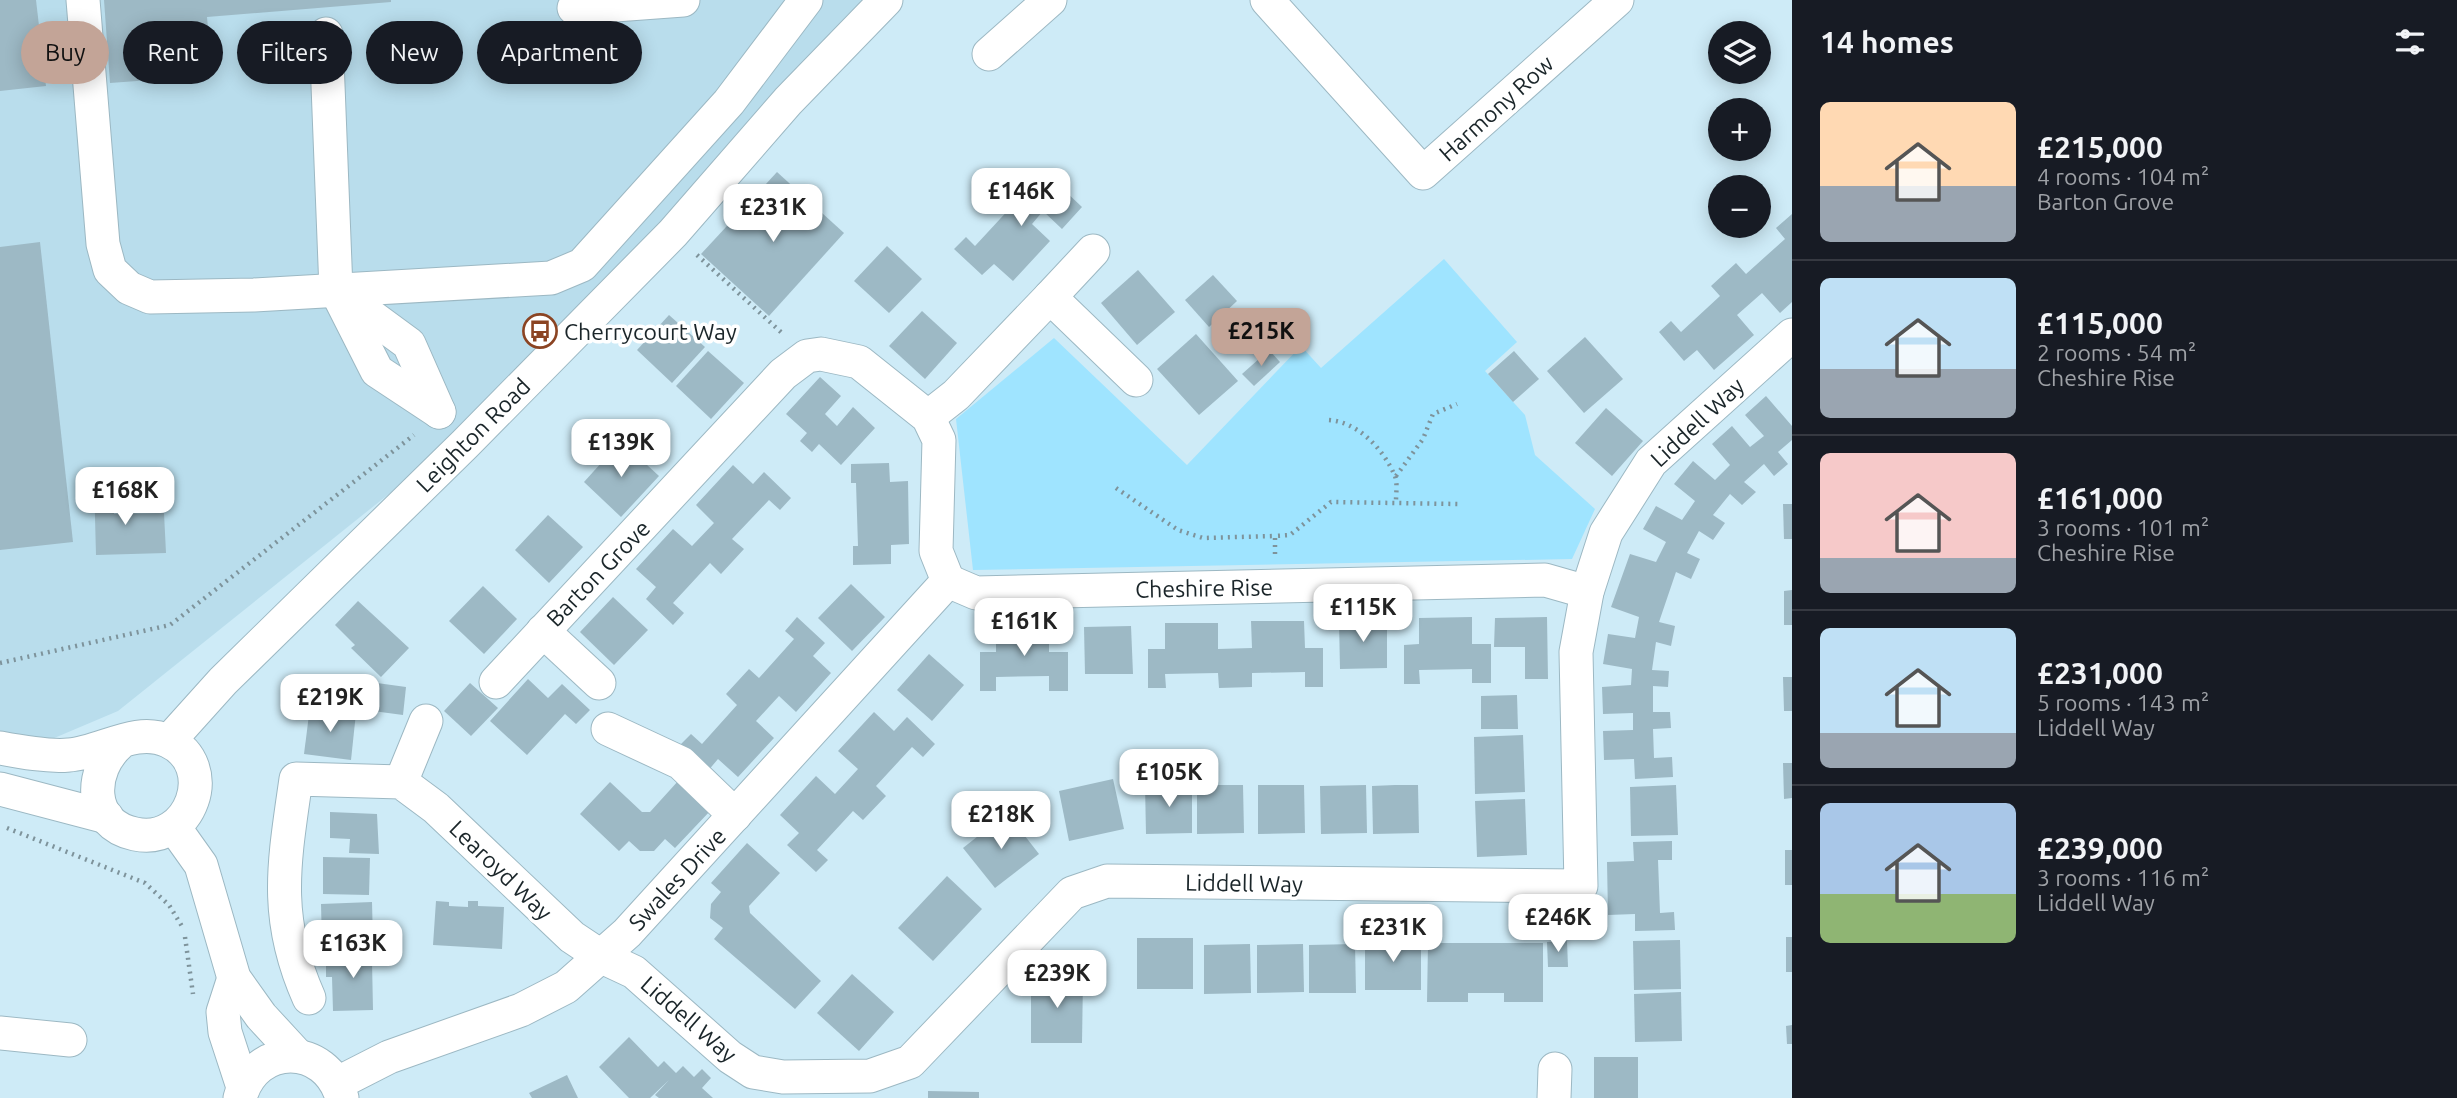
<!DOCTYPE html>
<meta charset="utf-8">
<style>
:root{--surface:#171b24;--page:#20242c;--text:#f1f3f6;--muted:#9ea1a6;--line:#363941;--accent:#c3a497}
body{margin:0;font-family:Ubuntu,sans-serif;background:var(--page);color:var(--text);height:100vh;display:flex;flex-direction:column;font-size:26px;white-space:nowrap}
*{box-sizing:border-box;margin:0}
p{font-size:23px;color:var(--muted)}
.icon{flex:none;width:38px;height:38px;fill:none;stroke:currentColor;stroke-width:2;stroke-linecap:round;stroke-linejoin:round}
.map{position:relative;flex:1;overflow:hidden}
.panel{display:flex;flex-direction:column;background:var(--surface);width:665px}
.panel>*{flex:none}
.hud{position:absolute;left:21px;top:21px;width:665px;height:63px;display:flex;gap:14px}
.tools{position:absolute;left:1708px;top:21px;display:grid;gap:14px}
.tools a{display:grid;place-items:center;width:63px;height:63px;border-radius:50%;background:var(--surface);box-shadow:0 4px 18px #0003;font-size:35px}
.price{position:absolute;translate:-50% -60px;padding:0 16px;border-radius:14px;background:#fff;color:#222;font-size:23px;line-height:46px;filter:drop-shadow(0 2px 4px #0008)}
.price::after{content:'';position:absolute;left:50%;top:42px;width:21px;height:16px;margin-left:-10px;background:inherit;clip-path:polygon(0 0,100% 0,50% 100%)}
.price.selected{background:var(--accent);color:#111}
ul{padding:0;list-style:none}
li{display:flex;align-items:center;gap:21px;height:175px;padding:0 28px}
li+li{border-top:2px solid var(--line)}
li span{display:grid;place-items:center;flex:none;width:196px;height:140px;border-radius:10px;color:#555}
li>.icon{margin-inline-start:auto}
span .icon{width:84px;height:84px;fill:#fffc;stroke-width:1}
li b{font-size:30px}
h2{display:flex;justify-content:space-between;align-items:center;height:84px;padding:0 28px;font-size:30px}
.tag{padding:0 24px;border-radius:32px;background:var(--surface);box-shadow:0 4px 18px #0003;font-size:24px;line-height:63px}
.tag.selected{background:var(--accent);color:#111}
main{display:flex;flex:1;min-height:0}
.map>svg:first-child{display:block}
</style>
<main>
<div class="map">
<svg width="1792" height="1098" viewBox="0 0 1792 1098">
<rect width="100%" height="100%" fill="#ceebf7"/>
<!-- built -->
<path fill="#b9ddec" d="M 0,0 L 900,0 L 450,445 L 118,711 L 0,761 Z"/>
<!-- green -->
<path fill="#9fe4ff" d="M 1444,259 L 1517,342 L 1485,371 L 1525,415 L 1535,455 L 1595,509 L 1572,559 L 973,570 L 956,419 L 1054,338 L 1187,465 L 1301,346 L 1321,368 Z"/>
<!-- building -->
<g fill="#9db9c5">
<path d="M 0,0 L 36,0 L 46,86 L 0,91 Z"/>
<path d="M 104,0 L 391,0 L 391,2 L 207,17 L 209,39 L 161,43 L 164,79 L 110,83 Z"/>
<path d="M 1044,171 L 1082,207 L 1062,229 L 1043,211 L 1032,224 L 1050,241 L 1013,281 L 994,264 L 982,275 L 954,249 L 966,237 L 975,246 L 1012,206 L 1003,198 L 1015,185 L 1024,193 Z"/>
<path d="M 777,172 L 844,233 L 769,316 L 701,254 Z"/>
<path d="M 1792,214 L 1792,302 L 1780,313 L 1762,293 L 1737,315 L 1754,335 L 1714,370 L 1697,350 L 1684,361 L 1659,332 L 1671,321 L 1681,332 L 1720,296 L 1711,286 L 1736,263 L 1746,274 L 1766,256 L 1785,239 L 1776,228 Z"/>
<path d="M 40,242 L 73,542 L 0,550 L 0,247 Z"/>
<path d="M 887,246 L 922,279 L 889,313 L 854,281 Z"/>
<path d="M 1138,270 L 1175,312 L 1137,345 L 1101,303 Z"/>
<path d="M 1213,275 L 1237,301 L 1209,327 L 1185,300 Z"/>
<path d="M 922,311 L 957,343 L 925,379 L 889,346 Z"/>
<path d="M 669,315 L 705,347 L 672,383 L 637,350 Z"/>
<path d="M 1196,334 L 1238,381 L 1199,415 L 1157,369 Z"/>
<path d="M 1585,337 L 1623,379 L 1584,413 L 1547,371 Z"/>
<path d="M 1269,350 L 1280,362 L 1254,386 L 1242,374 Z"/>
<path d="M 708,351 L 744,383 L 711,419 L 676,386 Z"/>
<path d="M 1514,351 L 1539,379 L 1513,402 L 1488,374 Z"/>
<path d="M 820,377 L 841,396 L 825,414 L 837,426 L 853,407 L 875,428 L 841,465 L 819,444 L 812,452 L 800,441 L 807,433 L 786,414 Z"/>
<path d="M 1766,396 L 1792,426 L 1792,440 L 1778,452 L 1788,464 L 1774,476 L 1764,464 L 1744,482 L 1756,492 L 1742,505 L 1730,494 L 1713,515 L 1725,523 L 1713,540 L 1699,531 L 1687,553 L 1700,559 L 1691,579 L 1676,572 L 1659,622 L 1675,626 L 1671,646 L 1656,642 L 1652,670 L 1669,671 L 1668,687 L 1653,686 L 1653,712 L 1670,712 L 1671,728 L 1653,729 L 1654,758 L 1672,757 L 1673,777 L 1635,779 L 1634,759 L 1604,760 L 1603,731 L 1633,730 L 1633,713 L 1603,714 L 1602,687 L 1631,685 L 1632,669 L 1603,664 L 1608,634 L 1635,638 L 1639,617 L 1611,607 L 1630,554 L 1656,562 L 1666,542 L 1643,529 L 1656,506 L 1682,520 L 1695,501 L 1674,484 L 1693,461 L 1715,480 L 1730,465 L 1712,444 L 1732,426 L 1750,447 L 1764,436 L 1745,415 Z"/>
<path d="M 1606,408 L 1643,441 L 1612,476 L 1575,443 Z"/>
<path d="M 621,441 L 659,476 L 621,517 L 584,482 Z"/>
<path d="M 889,463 L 890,482 L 908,481 L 909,544 L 891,545 L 891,564 L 853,565 L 853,546 L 858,546 L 856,483 L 851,483 L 851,464 Z"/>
<path d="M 733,465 L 753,484 L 764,472 L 791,498 L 780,510 L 769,500 L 732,539 L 744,549 L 721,574 L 710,563 L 673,603 L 684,613 L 673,625 L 646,599 L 656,587 L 636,569 L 673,529 L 692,546 L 714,523 L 696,505 Z"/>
<path d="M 113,479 L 114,514 L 164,513 L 166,553 L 96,555 L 94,480 Z"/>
<path d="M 1783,504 L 1792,504 L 1792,539 L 1784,539 Z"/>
<path d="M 548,515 L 583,547 L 549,583 L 515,550 Z"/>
<path d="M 851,584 L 885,617 L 852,651 L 818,618 Z"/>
<path d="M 483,586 L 517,619 L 484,654 L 449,621 Z"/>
<path d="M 1792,590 L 1792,625 L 1784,625 L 1784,591 Z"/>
<path d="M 613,597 L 648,630 L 614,665 L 580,632 Z"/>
<path d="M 358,601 L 409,648 L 381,677 L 351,648 L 355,645 L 335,625 Z"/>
<path d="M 797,617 L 825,643 L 813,656 L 831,673 L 796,712 L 779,696 L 756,721 L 774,738 L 738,777 L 718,759 L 707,772 L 679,746 L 691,734 L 702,744 L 737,705 L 726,694 L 749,669 L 759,678 L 777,658 L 794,639 L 785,631 Z"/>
<path d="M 1472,617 L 1472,644 L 1491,644 L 1491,683 L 1472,683 L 1472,669 L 1419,670 L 1420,684 L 1404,684 L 1404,645 L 1419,644 L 1419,618 Z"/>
<path d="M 1547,617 L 1548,679 L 1525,679 L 1525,647 L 1494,647 L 1495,618 Z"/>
<path d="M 1387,620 L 1387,668 L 1340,669 L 1339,621 Z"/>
<path d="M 1251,621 L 1304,621 L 1305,648 L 1323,648 L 1323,687 L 1305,687 L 1305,672 L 1252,673 L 1252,687 L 1219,688 L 1218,673 L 1165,674 L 1166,688 L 1148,688 L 1148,649 L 1165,649 L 1165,623 L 1218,623 L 1218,649 L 1252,648 Z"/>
<path d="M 996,625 L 1049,625 L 1049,652 L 1068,652 L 1068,691 L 1049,691 L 1049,676 L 996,677 L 996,691 L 980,691 L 980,652 L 996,652 Z"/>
<path d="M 1131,626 L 1133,674 L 1085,674 L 1084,627 Z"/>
<path d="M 929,654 L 964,685 L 932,721 L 897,690 Z"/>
<path d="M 1783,677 L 1792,677 L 1792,711 L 1784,711 Z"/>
<path d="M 528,679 L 548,698 L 562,684 L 590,710 L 576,724 L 565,714 L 527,755 L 490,721 Z"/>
<path d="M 377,683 L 406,687 L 403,715 L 373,711 Z"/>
<path d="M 470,683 L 498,708 L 471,736 L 444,711 Z"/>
<path d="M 1517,695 L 1518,729 L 1481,729 L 1481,696 Z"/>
<path d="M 310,707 L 356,713 L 351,760 L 304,754 Z"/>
<path d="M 874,712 L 894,731 L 907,717 L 935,744 L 923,757 L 912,747 L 876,786 L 886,796 L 863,820 L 853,811 L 817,850 L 828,860 L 816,872 L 787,845 L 799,833 L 780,815 L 816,776 L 835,794 L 847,781 L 858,769 L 838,751 Z"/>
<path d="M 1523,735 L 1525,792 L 1475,794 L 1474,737 Z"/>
<path d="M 1783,763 L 1792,763 L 1792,798 L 1784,799 Z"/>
<path d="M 1113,779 L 1124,829 L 1069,841 L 1059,791 Z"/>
<path d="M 679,780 L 711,810 L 675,848 L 665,839 L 654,851 L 640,851 L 629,841 L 619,851 L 580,814 L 610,782 L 642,812 L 650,812 Z"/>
<path d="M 1145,785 L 1192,785 L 1192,833 L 1146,834 Z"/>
<path d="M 1197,785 L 1243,785 L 1244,833 L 1197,834 Z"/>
<path d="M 1258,785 L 1304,785 L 1305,833 L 1258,834 Z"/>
<path d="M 1366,785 L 1367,833 L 1321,834 L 1320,786 Z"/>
<path d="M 1395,785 L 1418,785 L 1419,833 L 1373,834 L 1372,786 Z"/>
<path d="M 1676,785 L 1678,835 L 1631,836 L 1630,787 Z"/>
<path d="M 1525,799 L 1527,855 L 1477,857 L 1475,801 Z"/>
<path d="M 330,812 L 377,814 L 379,854 L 349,853 L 350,839 L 330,838 Z"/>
<path d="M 1007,813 L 1039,854 L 995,888 L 963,848 Z"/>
<path d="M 1672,841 L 1672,860 L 1658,860 L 1660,913 L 1674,912 L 1675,930 L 1635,931 L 1635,914 L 1608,915 L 1607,862 L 1634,861 L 1633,842 Z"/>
<path d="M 747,843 L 780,873 L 749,906 L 750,913 L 821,981 L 795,1009 L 714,939 L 723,928 L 710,918 L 711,904 L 721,892 L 711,883 Z"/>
<rect x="1785" y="850" width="7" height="35"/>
<path d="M 323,857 L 370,858 L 369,895 L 323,894 Z"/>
<path d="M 947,876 L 982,909 L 933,961 L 898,928 Z"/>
<path d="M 436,901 L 449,902 L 449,906 L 468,907 L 468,901 L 478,901 L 478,906 L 504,907 L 502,949 L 433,945 Z"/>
<path d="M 372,902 L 373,942 L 322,944 L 321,904 Z"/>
<rect x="1786" y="937" width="6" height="35"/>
<rect x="1137" y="938" width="56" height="51"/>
<rect x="1365" y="939" width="56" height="51"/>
<path d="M 1680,940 L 1681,989 L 1634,990 L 1633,941 Z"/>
<path d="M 1567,941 L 1568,967 L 1548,967 L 1547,942 Z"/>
<path d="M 1428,943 L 1543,943 L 1543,1002 L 1504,1002 L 1504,993 L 1468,993 L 1468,1002 L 1427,1002 Z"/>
<path d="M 1250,944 L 1251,993 L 1204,994 L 1204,945 Z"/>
<path d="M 1303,944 L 1304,992 L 1257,993 L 1257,945 Z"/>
<path d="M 1355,944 L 1356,993 L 1309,993 L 1309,945 Z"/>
<path d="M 379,948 L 379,961 L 372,961 L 373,1010 L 333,1011 L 332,977 L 326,977 L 326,963 L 345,962 L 345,949 Z"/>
<path d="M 852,974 L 894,1012 L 859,1051 L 817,1013 Z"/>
<path d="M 1031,978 L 1083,978 L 1082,1043 L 1031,1043 Z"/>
<path d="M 1681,992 L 1682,1041 L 1635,1042 L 1634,994 Z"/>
<path d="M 1792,1025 L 1792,1044 L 1787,1044 L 1786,1026 Z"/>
<path d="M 629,1037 L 658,1067 L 664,1061 L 676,1073 L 683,1066 L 694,1077 L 702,1069 L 711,1078 L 702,1088 L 713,1098 L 659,1098 L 655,1095 L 669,1080 L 650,1098 L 629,1098 L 599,1067 Z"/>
<rect x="1594" y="1057" width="44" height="41"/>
<path d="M 567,1075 L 578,1098 L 532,1098 L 529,1093 Z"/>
<path d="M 928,1091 L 979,1092 L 979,1098 L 928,1098 Z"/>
</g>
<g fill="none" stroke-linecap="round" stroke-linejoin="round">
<!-- minor casing -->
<g stroke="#9cb8c3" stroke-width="35">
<g id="minor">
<path d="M 83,0 L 103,244 L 110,270 L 129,288 L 150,297 L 254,295 L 551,278 L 582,265 L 729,102 L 806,0"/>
<path d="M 1267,0 L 1423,173 L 1617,0"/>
<path d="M 574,8 L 683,0"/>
<path d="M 326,34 L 336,290 L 377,371 L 439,412"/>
<path d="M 989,54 L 1050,0"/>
<path d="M 341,294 L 409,344 L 439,412"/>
<path d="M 1050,297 L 1093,251"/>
<path d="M 928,417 L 956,395 L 1050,297 L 1136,380"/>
<path d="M 948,581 L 976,593 L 1545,580 L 1587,592"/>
<path d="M 543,631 L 599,683"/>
<path d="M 496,682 L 783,374 L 807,356 L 821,354 L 859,362 L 928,417 L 939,440 L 936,551 L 948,581"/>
<path d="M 608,729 L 681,763 L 735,815"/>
<path d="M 169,741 L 223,681 L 465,444 L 673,233 L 788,101 L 886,0"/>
<path d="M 0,748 C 21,752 48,757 69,755 C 101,753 136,726 168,741 C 220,765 191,846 135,834 C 87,824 89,770 120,743"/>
<path d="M 401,782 L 426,721"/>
<path d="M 0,789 L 107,817"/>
<path d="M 174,827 L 201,865 L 234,978 L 261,1016 L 297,1055"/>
<path d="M 234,978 L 223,1012 L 225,1032 L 243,1087"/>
<path d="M 309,998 C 273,917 284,863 296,779 L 401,782 L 436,808 L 572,937 L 602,957 L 634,972 L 730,1057 L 753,1072 L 783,1077 L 870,1076 L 910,1062 L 1072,893 L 1107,881 L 1581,886 L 1576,652 L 1587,592 L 1606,533 L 1651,462 L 1792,335"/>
<path d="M 0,1033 L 70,1040"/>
<path d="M 338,1083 L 389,1057 L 521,1010 L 566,987 L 627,933 L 948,581"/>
<path d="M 240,1098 C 255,1042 326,1042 342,1098"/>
<path d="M 1554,1098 L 1555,1069"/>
</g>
</g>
<!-- path -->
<g stroke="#7e939b" stroke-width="4.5" stroke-dasharray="2 5" stroke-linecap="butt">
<path d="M 697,255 L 783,334"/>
<path d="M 1329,420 C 1358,422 1383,449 1394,474 C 1398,481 1396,493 1396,501"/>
<path d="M 1396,476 L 1423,439 L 1433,414 L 1457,404"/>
<path d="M 1116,488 L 1178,530 L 1203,538 L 1275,536"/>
<path d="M 1275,554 L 1275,536 L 1290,535 L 1331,502 L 1458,504"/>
<path d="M 0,663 L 170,625 L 414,435"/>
<path d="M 7,828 L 145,883 L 169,905 L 183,928"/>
<path d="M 185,937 L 193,994"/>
</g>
<!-- minor -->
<use href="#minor" stroke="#fff" stroke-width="33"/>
</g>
<!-- icons -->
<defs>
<g id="bus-ring" transform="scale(1.75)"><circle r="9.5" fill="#fff" stroke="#8b4423" stroke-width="1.5"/><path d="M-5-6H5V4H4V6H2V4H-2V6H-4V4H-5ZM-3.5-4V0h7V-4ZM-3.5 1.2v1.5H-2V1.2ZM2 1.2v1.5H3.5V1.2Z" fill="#8b4423"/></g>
</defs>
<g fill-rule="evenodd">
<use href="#bus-ring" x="540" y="331"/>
</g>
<g text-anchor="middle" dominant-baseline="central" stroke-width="7" stroke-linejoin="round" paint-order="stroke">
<!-- street labels -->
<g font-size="23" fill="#1a2529" stroke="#fff">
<text transform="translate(1496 108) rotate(-42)">Harmony Row</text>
<text transform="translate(1697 422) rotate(-43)">Liddell Way</text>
<text transform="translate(473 435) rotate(-45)">Leighton Road</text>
<text transform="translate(598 573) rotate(-46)">Barton Grove</text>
<text transform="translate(1204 588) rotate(-1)">Cheshire Rise</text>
<text transform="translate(501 870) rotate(44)">Learoyd Way</text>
<text transform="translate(677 879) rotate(-47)">Swales Drive</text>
<text transform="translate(1244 883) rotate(1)">Liddell Way</text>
<text transform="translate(689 1019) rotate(41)">Liddell Way</text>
</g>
<!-- poi labels -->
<g font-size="23" fill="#1a2529" stroke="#fff" text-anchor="start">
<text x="564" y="331">Cherrycourt Way</text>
</g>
</g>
</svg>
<div class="tools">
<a><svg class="icon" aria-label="layers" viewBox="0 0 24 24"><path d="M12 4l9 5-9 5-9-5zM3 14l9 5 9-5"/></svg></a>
<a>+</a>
<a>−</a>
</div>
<b class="price" style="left:1021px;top:228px">£146K</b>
<b class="price" style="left:773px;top:244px">£231K</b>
<b class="price selected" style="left:1261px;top:368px">£215K</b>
<b class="price" style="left:621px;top:479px">£139K</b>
<b class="price" style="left:125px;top:527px">£168K</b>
<b class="price" style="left:1363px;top:644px">£115K</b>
<b class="price" style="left:1024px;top:658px">£161K</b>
<b class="price" style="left:330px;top:734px">£219K</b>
<b class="price" style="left:1169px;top:809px">£105K</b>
<b class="price" style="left:1001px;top:851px">£218K</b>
<b class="price" style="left:1558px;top:954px">£246K</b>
<b class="price" style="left:1393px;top:964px">£231K</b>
<b class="price" style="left:353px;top:980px">£163K</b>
<b class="price" style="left:1057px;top:1010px">£239K</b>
<div class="hud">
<a class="tag selected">Buy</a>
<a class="tag">Rent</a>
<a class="tag">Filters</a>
<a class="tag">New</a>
<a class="tag">Apartment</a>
</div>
</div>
<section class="panel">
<h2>14 homes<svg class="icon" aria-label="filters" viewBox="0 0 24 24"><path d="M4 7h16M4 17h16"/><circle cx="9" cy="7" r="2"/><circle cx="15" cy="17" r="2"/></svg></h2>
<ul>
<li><span style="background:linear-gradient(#ffd9b3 60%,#9aa5b1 0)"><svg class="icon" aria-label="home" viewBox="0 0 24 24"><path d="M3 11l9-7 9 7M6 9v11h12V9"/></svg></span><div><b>£215,000</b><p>4 rooms · 104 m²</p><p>Barton Grove</p></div></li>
<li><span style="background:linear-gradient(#bfe0f5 65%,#9aa5b1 0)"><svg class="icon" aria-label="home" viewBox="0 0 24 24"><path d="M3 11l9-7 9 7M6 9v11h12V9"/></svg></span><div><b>£115,000</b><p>2 rooms · 54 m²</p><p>Cheshire Rise</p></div></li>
<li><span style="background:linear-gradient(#f6c9c9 75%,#9aa5b1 0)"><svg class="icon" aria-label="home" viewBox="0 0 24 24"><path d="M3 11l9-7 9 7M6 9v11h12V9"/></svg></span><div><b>£161,000</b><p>3 rooms · 101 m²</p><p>Cheshire Rise</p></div></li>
<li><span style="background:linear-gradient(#bfe0f5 75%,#9aa5b1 0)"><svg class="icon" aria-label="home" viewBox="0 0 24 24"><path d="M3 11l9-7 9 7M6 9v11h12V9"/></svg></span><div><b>£231,000</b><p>5 rooms · 143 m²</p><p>Liddell Way</p></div></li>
<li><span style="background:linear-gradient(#a9c7e8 65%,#8fb573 0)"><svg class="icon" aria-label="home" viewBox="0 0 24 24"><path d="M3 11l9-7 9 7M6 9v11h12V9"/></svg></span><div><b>£239,000</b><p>3 rooms · 116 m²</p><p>Liddell Way</p></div></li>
</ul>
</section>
</main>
